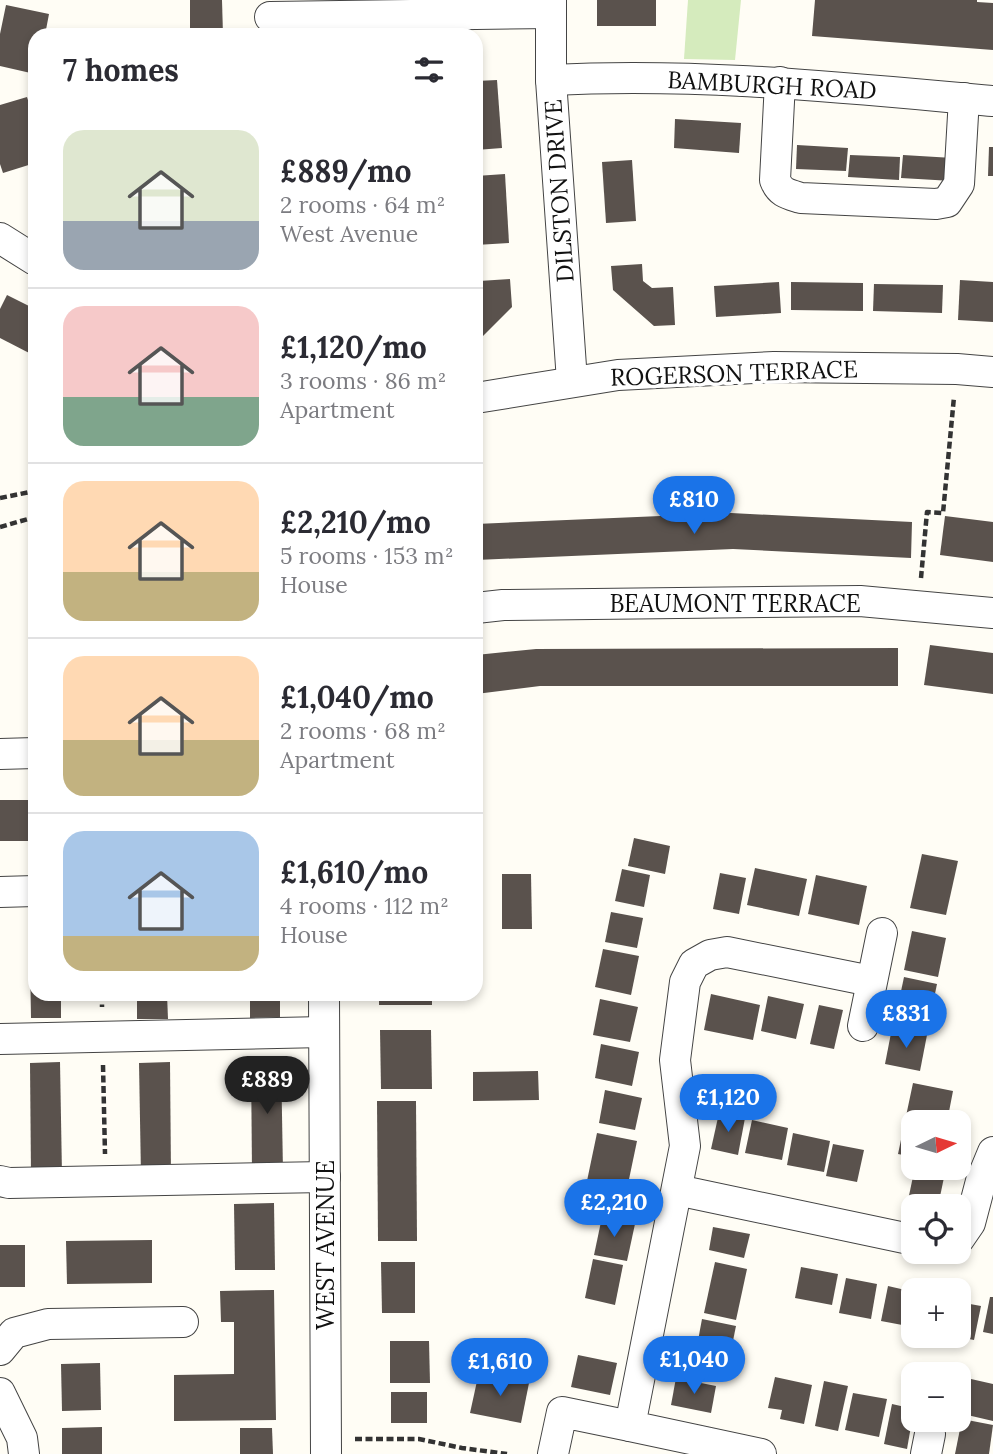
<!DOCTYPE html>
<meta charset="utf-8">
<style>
:root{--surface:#fff;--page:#f2f2f3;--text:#2b2b33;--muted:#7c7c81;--line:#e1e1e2;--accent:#1a73e8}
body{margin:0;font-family:Lora,serif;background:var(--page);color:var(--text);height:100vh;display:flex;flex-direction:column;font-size:26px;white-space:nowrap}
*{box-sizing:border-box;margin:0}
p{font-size:23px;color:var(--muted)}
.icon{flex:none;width:38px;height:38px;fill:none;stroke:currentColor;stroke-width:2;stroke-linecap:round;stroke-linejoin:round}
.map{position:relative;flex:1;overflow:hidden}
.details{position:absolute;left:28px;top:28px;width:455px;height:973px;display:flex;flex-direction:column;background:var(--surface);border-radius:21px;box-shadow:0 4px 10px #0003}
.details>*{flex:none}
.needle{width:46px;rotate:85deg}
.controls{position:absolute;left:901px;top:1110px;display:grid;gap:14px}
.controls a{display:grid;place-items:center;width:70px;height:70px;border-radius:14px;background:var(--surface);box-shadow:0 4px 10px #0003;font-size:35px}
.price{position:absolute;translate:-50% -60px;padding:0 16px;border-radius:24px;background:var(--accent);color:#fff;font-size:23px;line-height:46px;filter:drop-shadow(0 2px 4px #0008)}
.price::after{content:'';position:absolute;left:50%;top:42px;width:21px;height:16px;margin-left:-10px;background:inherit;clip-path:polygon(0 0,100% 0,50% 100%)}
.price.on{background:#222;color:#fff}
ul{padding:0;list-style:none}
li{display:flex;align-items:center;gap:21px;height:175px;padding:0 35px}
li+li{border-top:2px solid var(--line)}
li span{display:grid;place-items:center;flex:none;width:196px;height:140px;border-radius:21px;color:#555}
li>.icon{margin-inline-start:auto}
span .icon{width:84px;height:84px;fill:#fffc;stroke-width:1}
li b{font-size:30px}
h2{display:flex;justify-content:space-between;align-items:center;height:84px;padding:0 35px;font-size:30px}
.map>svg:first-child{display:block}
</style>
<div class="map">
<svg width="993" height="1454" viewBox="0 0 993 1454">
<rect width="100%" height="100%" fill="#fffdf5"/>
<!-- green -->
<path fill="#d5ebbd" d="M 688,0 L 741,0 L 735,60 L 684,59 Z"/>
<!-- building -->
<g fill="#5a524d">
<path d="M 190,0 L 222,0 L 223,35 L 190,35 Z"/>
<rect x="597" y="0" width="59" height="26"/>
<path d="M 815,0 L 977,0 L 977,2 L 993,3 L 993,50 L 812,36 Z"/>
<path d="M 6,5 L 49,14 L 45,35 L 35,35 L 35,74 L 0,66 L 0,34 Z"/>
<path d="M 497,80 L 502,148 L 476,150 L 476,81 Z"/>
<path d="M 27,97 L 35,123 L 35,163 L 3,173 L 0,164 L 0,105 Z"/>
<path d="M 675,119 L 741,123 L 739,153 L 674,148 Z"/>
<path d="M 797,145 L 848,148 L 846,171 L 796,169 Z"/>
<path d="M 989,147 L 993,147 L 993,176 L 988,176 Z"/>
<path d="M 850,155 L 900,157 L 899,180 L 848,177 Z"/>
<path d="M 903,155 L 953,158 L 952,181 L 901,178 Z"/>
<path d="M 632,160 L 636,221 L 606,223 L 602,162 Z"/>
<path d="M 505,174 L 509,243 L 476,245 L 476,176 Z"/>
<path d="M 642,264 L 643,281 L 652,288 L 673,287 L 675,325 L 654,326 L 613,290 L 611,266 Z"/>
<path d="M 510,279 L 512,307 L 476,343 L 476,305 L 480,301 L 479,281 Z"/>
<path d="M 960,280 L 993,282 L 993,322 L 958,320 Z"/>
<path d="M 779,282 L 781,313 L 716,317 L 714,286 Z"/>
<path d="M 791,282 L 863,283 L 863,311 L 791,310 Z"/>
<path d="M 874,284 L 943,285 L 942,313 L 873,311 Z"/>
<path d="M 7,295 L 35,309 L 35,356 L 0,338 L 0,309 Z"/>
<path d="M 731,513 L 912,522 L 911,558 L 733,549 L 476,560 L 476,524 Z"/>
<path d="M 945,516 L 993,522 L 993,562 L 940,555 Z"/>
<path d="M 930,645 L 993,653 L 993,694 L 924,685 Z"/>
<path d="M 898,648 L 898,686 L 540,686 L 476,694 L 476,655 L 536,649 Z"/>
<rect x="0" y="800" width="35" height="41"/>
<path d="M 634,838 L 670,846 L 665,874 L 628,866 Z"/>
<path d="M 922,854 L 958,861 L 946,915 L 910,908 Z"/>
<path d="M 755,868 L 807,879 L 799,916 L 747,905 Z"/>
<path d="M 622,869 L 650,875 L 644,907 L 615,901 Z"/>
<path d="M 720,873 L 746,878 L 739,914 L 713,909 Z"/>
<path d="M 502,874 L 531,874 L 532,929 L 502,929 Z"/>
<path d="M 816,875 L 867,886 L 859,925 L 808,914 Z"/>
<path d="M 29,905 L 35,905 L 35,994 L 61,994 L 61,1018 L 31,1018 Z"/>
<path d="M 611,912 L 643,918 L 637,948 L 605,942 Z"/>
<path d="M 912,931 L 946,938 L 938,977 L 904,970 Z"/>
<path d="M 603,949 L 639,956 L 631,995 L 595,987 Z"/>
<path d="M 904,977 L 937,984 L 928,1027 L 895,1020 Z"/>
<path d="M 137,994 L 167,994 L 168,1019 L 137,1019 Z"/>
<path d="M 250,994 L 280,994 L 280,1017 L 250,1018 Z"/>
<rect x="379" y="994" width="53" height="11"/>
<path d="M 711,994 L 760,1005 L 753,1040 L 704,1030 Z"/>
<path d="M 768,996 L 804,1004 L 796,1039 L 761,1031 Z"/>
<path d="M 600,999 L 638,1007 L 630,1042 L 593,1035 Z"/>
<path d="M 819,1005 L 843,1010 L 834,1049 L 810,1044 Z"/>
<path d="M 892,1028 L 927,1035 L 920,1071 L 885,1064 Z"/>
<path d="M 380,1030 L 431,1030 L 432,1089 L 381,1089 Z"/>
<path d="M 601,1044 L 639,1052 L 632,1086 L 595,1078 Z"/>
<path d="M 281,1058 L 283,1172 L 252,1172 L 251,1059 Z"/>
<path d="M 60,1062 L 62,1175 L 31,1176 L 30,1063 Z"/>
<path d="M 170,1062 L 171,1176 L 141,1176 L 139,1063 Z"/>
<path d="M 538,1071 L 539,1100 L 473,1101 L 473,1072 Z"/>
<path d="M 913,1083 L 953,1091 L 947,1122 L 914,1122 L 914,1157 L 898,1154 Z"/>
<path d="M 605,1090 L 642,1098 L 635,1130 L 599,1123 Z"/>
<path d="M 377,1101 L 416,1101 L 417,1241 L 378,1241 Z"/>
<path d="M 719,1113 L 745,1118 L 738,1155 L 711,1149 Z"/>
<path d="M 752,1120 L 788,1128 L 782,1160 L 745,1153 Z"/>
<path d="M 597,1133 L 637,1141 L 623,1208 L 583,1200 Z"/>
<path d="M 793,1133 L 830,1141 L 824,1172 L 787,1165 Z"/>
<path d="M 833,1144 L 864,1150 L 857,1182 L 826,1176 Z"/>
<path d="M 915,1167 L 946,1168 L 938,1206 L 907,1205 Z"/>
<path d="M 274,1203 L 275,1270 L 235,1270 L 234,1204 Z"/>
<path d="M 602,1217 L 635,1224 L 627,1261 L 594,1255 Z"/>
<path d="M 713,1227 L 750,1234 L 744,1258 L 709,1250 Z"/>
<path d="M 152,1240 L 152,1283 L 67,1284 L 66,1241 Z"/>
<rect x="0" y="1245" width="25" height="42"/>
<path d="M 593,1259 L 623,1265 L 615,1305 L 585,1298 Z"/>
<path d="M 381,1262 L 415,1262 L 415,1313 L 382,1313 Z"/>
<path d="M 715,1262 L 747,1269 L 736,1320 L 704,1313 Z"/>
<path d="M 801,1267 L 838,1274 L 832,1305 L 795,1298 Z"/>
<path d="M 846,1278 L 877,1284 L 871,1319 L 839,1313 Z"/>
<path d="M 888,1286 L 914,1292 L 913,1327 L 881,1321 Z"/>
<path d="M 274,1290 L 276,1420 L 174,1421 L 174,1375 L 234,1374 L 234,1322 L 221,1322 L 220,1291 Z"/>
<path d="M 990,1297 L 993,1297 L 993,1334 L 983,1332 Z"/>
<path d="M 959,1302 L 981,1306 L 974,1340 L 959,1337 Z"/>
<path d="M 702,1319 L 736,1326 L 725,1380 L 692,1373 Z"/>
<path d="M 390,1341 L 429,1341 L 430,1383 L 390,1383 Z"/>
<path d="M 578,1355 L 617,1363 L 610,1395 L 571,1387 Z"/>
<path d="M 100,1363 L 101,1410 L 62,1411 L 61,1364 Z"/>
<path d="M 479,1372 L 529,1383 L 521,1423 L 470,1413 Z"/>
<path d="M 775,1377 L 812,1385 L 804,1424 L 780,1419 L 782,1410 L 768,1408 Z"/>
<path d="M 676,1378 L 716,1386 L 711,1413 L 671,1405 Z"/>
<path d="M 971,1379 L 993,1384 L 993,1421 L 963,1414 Z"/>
<path d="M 824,1381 L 848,1386 L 838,1431 L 815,1426 Z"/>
<rect x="391" y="1392" width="36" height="31"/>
<path d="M 853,1393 L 887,1399 L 879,1437 L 845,1430 Z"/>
<path d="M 892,1404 L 914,1409 L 907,1449 L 884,1444 Z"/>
<path d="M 962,1419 L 993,1425 L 989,1454 L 955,1454 Z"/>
<path d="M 102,1427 L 102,1454 L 62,1454 L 62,1428 Z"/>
<path d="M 240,1428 L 272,1428 L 273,1454 L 240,1454 Z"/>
</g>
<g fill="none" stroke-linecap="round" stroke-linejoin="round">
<!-- minor casing -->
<g stroke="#444" stroke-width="32">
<g id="minor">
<path d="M 551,0 L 551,80 L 572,381"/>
<path d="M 270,17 L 551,13"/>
<path d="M 551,80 C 698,72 846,88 993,101"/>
<path d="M 780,82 L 775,180 C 780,193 788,194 801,198 L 936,204 L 947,202 L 959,184 L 964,98"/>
<path d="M 0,238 L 35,260"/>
<path d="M 476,398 L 618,375 L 774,367 L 957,369 L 993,372"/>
<path d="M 476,608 L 503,605 L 860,601 L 993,613"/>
<path d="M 0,754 L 35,753"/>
<path d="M 0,892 L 35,891"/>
<path d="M 324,994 L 326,1454"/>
<path d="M 863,1026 L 882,933"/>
<path d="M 0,1039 L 324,1032"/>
<path d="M 0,1181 L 9,1183 L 325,1177"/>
<path d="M 677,1190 L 914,1240"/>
<path d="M 959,1239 L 970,1223 L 981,1181 L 993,1152"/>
<path d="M 0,1350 L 14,1333 L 48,1324 L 183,1322"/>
<path d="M 0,1393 L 22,1438 L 24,1454"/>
<path d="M 553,1454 L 562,1412 L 630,1426"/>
<path d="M 761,1454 L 630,1426 L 685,1146 L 675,1060 L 685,982 L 694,964 L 710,955 L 727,952 L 871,981"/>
<path d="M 926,1454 L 930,1434"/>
</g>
</g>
<!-- path -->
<g stroke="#333" stroke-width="4.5" stroke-dasharray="7 3.5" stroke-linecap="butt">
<path d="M 0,498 L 35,491"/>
<path d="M 0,527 L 35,517"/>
<path d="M 921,578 L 927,512 L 943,513 L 954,397"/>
<path d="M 102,994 L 102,1007"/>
<path d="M 103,1065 L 105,1154"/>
<path d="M 355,1439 L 419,1439 L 462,1448 L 507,1454"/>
</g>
<!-- minor -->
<use href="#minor" stroke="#fff" stroke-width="30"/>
</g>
<g text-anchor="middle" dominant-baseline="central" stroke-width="7" stroke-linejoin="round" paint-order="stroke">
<!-- street labels -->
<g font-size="24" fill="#111" stroke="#fff">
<text transform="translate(772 85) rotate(3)">BAMBURGH ROAD</text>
<text transform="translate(559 191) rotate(-94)">DILSTON DRIVE</text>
<text transform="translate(734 373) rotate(-2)">ROGERSON TERRACE</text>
<text x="735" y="603">BEAUMONT TERRACE</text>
<text transform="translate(325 1245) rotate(-90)">WEST AVENUE</text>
</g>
</g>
</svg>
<div class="controls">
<a><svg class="needle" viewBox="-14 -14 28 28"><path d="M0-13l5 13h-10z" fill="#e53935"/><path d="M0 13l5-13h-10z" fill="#7c7c81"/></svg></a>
<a><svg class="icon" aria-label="locate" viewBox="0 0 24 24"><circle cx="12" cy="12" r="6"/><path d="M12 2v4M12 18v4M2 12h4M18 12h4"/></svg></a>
<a>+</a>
<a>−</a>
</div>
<b class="price" style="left:694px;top:536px">£810</b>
<b class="price" style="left:906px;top:1050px">£831</b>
<b class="price on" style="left:267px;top:1116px">£889</b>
<b class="price" style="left:728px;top:1134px">£1,120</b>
<b class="price" style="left:614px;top:1239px">£2,210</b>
<b class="price" style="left:694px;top:1396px">£1,040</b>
<b class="price" style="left:500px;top:1398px">£1,610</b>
<section class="details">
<h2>7 homes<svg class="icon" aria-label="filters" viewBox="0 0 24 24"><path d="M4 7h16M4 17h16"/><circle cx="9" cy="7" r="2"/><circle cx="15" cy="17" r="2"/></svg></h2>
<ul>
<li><span style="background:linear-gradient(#dfe7d0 65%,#9aa5b1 0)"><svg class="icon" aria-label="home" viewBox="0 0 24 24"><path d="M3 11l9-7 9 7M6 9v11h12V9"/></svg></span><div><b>£889/mo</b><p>2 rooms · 64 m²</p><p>West Avenue</p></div></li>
<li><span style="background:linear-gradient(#f6c9c9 65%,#7fa58c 0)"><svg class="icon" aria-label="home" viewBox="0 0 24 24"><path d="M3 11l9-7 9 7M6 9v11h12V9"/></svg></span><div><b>£1,120/mo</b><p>3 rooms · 86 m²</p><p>Apartment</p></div></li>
<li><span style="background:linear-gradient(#ffd9b3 65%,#c2b280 0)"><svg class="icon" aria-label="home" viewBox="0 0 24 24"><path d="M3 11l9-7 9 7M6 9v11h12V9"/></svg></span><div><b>£2,210/mo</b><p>5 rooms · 153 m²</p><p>House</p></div></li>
<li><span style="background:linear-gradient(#ffd9b3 60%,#c2b280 0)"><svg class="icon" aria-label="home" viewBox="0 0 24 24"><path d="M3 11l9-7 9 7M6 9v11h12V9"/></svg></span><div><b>£1,040/mo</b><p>2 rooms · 68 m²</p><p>Apartment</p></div></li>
<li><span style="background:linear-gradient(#a9c7e8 75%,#c2b280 0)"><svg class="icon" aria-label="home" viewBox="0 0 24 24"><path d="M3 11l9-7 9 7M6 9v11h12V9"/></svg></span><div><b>£1,610/mo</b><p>4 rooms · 112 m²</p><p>House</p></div></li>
</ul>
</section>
</div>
